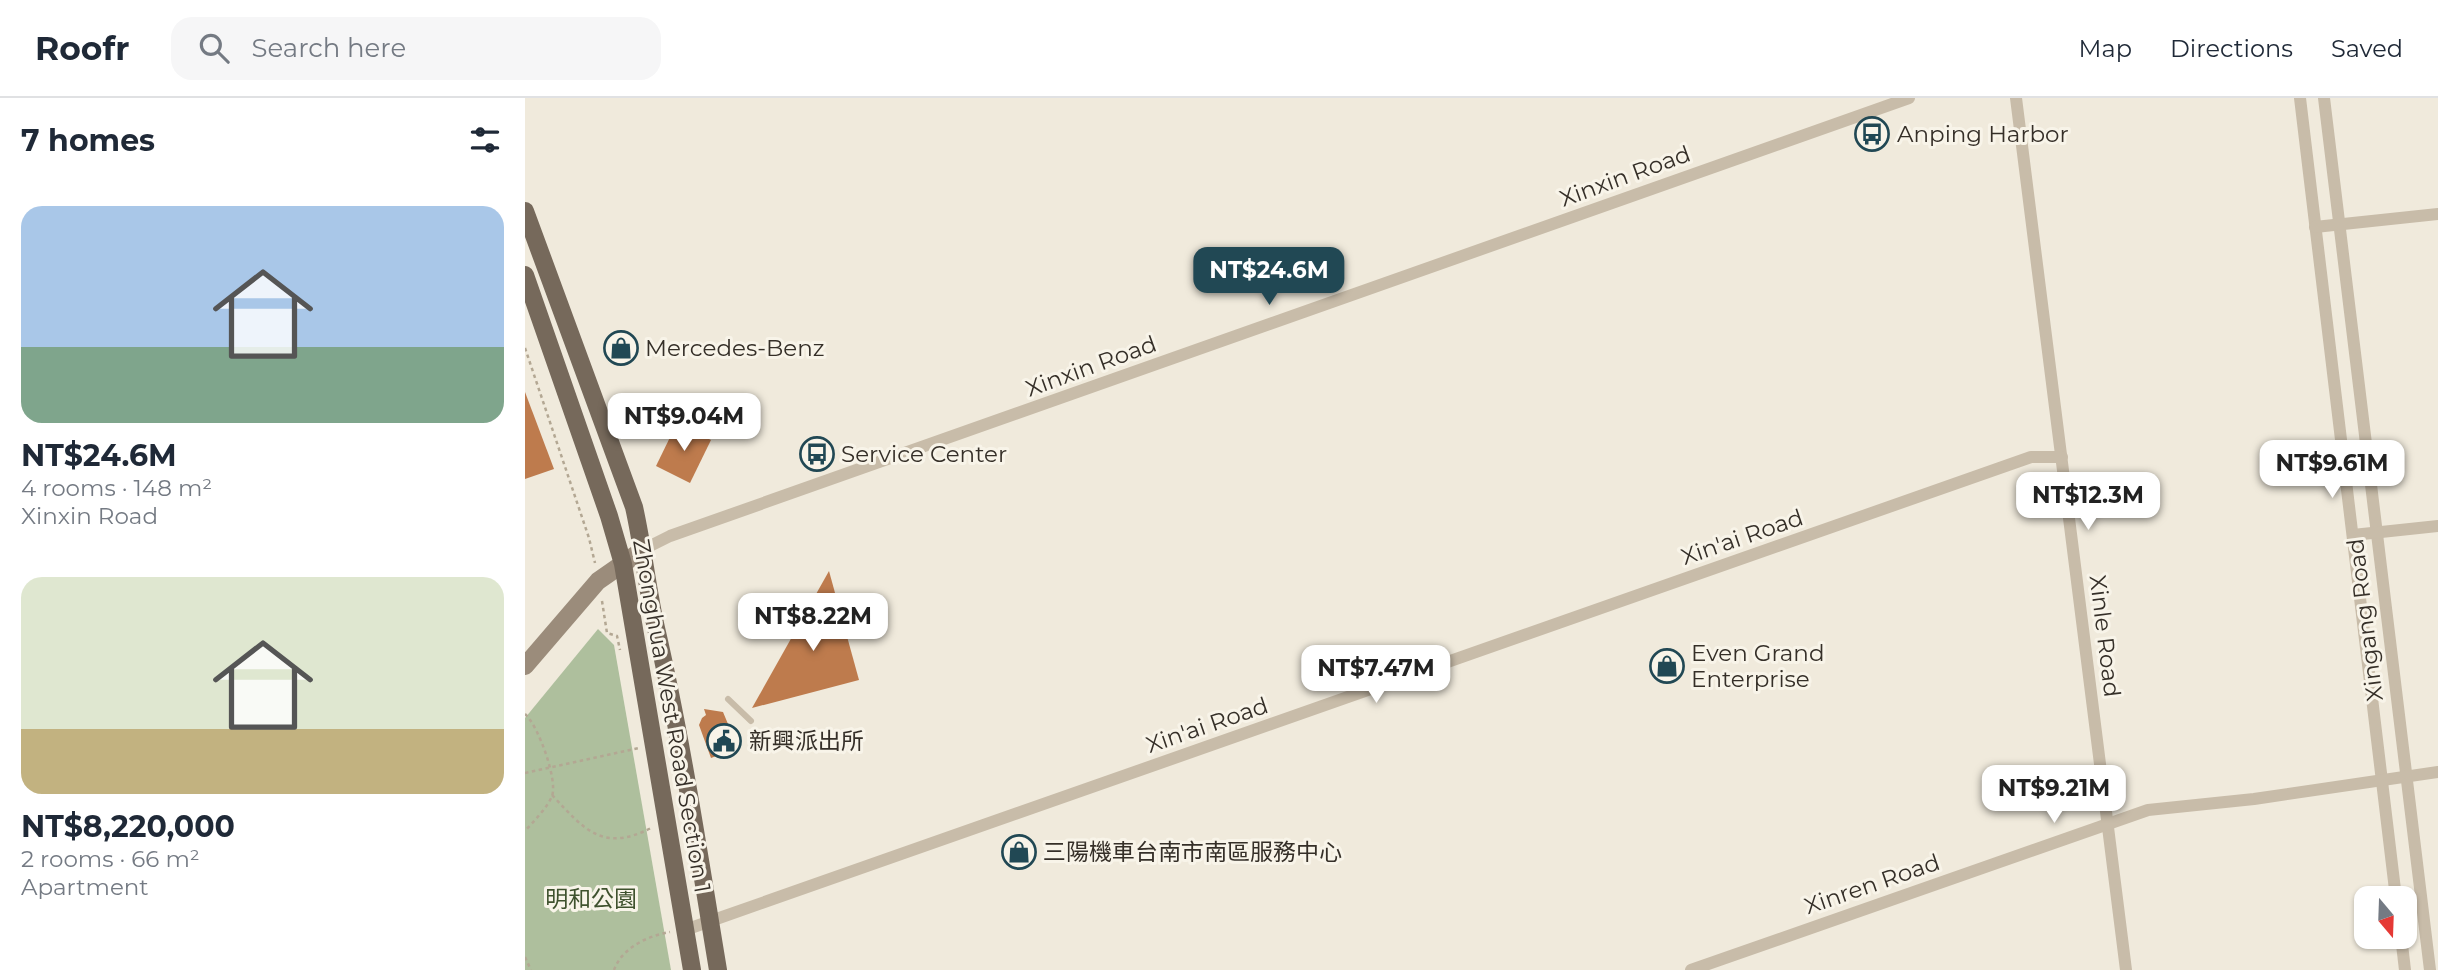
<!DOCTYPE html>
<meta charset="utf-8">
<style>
:root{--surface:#fff;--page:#f6f6f7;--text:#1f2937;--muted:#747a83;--line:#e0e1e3;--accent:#214854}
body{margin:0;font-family:Montserrat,"Noto Sans TC",sans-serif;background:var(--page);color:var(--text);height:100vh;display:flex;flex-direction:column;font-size:26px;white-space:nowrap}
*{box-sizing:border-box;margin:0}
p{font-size:23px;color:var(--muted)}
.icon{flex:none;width:38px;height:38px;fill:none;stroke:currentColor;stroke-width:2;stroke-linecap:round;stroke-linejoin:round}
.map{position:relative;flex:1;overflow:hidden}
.panel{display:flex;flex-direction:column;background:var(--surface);width:525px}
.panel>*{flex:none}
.needle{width:46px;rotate:161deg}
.controls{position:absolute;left:1829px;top:788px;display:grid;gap:14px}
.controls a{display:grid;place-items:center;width:63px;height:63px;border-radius:14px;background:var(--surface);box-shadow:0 2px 5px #0004;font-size:35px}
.price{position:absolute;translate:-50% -60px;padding:0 16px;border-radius:14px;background:#fff;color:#222;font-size:23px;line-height:46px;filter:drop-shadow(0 2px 4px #0008)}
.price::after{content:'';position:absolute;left:50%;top:42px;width:21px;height:16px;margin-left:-10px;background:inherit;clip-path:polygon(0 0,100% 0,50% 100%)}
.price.current{background:var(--accent);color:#fff}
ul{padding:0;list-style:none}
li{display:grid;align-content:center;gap:14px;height:371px;padding:0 21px}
li span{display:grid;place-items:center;height:217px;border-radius:21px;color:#555}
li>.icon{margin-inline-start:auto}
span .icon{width:126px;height:126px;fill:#fffc;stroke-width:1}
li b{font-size:30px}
h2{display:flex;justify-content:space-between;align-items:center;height:84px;padding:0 21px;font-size:30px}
header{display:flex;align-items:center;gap:42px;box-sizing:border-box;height:98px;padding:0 35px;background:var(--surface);border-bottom:2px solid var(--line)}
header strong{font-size:33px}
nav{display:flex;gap:38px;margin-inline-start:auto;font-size:24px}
.search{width:490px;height:63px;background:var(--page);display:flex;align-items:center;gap:18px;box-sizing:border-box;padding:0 24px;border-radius:21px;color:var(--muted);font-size:26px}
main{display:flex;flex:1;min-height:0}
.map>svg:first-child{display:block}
</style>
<header>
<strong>Roofr</strong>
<div class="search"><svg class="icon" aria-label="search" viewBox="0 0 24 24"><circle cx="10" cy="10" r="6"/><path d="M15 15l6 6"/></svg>Search here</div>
<nav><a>Map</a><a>Directions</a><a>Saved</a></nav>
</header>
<main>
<section class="panel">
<h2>7 homes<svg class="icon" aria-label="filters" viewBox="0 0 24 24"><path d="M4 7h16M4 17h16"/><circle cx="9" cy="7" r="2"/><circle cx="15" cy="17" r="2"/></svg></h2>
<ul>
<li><span style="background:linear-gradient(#a9c7e8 65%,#7fa58c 0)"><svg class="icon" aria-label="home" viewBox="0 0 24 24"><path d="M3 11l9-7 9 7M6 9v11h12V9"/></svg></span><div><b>NT$24.6M</b><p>4 rooms · 148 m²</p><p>Xinxin Road</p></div></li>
<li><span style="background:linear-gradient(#dfe7d0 70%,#c2b280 0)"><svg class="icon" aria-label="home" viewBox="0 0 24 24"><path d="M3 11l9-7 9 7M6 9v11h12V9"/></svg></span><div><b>NT$8,220,000</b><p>2 rooms · 66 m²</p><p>Apartment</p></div></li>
</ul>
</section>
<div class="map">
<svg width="1913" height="872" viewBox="0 0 1913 872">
<rect width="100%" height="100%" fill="#f0eadc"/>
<!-- green -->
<path fill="#aebf9d" d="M 73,531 L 89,547 L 146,872 L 0,872 L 0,620 Z"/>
<!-- building -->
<g fill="#be7b4d">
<path d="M 0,294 L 29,371 L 0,381 Z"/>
<path d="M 152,325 L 186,342 L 165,385 L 131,368 Z"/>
<path d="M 304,473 L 334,582 L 227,610 Z"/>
<path d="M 179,611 L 198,614 L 213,650 L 186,660 L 174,627 L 177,620 L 181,617 Z"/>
</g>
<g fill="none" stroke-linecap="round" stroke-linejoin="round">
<!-- path -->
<g stroke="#b3a793" stroke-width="2.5" stroke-dasharray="3.5 3.5" stroke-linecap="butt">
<path d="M 0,250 L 64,440 L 70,465"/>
<path d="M 77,503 L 82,535 L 92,538 L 95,552"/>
<path d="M 0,616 C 13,627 33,682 27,698 C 22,710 9,723 0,733"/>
<path d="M 0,675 L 114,650"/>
<path d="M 27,697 C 59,731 77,755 126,730"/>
<path d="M 0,859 L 6,872"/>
<path d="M 89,872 C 97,850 122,838 145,834"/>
</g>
<!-- lane -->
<path stroke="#c8bca9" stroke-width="6" d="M 203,601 L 226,623"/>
<!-- street -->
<g stroke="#c8bca9" stroke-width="12">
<path d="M 1491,0 L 1601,872"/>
<path d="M 1775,0 L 1871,800"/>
<path d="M 1799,0 L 1905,872"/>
<path d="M 1790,129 L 1913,116"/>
<path d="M 1828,437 L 1913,428"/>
<path d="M 119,451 L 145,438 L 1384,0"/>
<path d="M 160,832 L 1506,359 L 1537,359"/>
<path d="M 1876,838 L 1880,872"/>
<path d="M 1166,872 L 1623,712 L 1729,701 L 1913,674"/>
</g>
<!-- secondary -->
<path stroke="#9b8c7b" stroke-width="18" d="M 0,568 L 73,483 L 119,451"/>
<!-- primary -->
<g stroke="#76695b" stroke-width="18">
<path d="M 0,113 L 109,409 C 118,449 122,490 131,530 C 157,643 174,758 193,872"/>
<path d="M 0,177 L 84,418 L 98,466 L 167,872"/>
</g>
</g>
<!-- icons -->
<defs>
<g id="bus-ring" transform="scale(1.75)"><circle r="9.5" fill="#f8f4e9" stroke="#214854" stroke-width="1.5"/><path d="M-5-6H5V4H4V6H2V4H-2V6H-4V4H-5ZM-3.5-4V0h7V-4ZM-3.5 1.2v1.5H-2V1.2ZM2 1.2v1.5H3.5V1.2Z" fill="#214854"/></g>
<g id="shop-ring" transform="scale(1.75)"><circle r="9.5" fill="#f8f4e9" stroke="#214854" stroke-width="1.5"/><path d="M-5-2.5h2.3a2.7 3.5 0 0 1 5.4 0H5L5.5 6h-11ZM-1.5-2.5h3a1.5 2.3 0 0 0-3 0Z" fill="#214854"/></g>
<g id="civic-ring" transform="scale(1.75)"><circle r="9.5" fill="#f8f4e9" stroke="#214854" stroke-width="1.5"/><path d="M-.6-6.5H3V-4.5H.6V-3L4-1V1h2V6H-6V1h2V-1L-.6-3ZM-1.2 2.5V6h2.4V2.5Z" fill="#214854"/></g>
</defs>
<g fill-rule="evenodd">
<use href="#bus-ring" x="1347" y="36"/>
<use href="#shop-ring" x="96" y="250"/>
<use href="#bus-ring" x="292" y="356"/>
<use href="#shop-ring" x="1142" y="568"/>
<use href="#civic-ring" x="199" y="643"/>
<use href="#shop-ring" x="494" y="754"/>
</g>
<g text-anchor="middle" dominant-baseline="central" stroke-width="6" stroke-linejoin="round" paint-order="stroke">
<!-- poi labels -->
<g font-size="23" fill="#352f28" stroke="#f8f4e9" text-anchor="start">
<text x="1372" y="36">Anping Harbor</text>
<text x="120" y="250">Mercedes-Benz</text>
<text x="316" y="356">Service Center</text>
<text x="1166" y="555">Even Grand<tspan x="1166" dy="26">Enterprise</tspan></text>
<text x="224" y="643">新興派出所</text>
<text x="518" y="754">三陽機車台南市南區服務中心</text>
</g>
<!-- street labels -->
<g font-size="23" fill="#352f28" stroke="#f8f4e9">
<text transform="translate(1100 78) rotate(-20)">Xinxin Road</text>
<text transform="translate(566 268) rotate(-20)">Xinxin Road</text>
<text transform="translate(1217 439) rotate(-19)">Xin'ai Road</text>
<text transform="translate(1840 522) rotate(-97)">Xingang Road</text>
<text transform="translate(1580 538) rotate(83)">Xinle Road</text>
<text transform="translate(147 618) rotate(80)">Zhonghua West Road Section 1</text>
<text transform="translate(682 627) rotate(-19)">Xin'ai Road</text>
<text transform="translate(1347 786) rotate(-19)">Xinren Road</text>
</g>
<!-- park labels -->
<g font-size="23" fill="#3f522e" stroke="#f8f4e9">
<text x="66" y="801">明和公園</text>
</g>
</g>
</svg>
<div class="controls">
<a><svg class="needle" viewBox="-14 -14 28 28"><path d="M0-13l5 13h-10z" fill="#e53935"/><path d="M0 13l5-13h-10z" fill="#747a83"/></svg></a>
</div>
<b class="price current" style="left:744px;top:209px">NT$24.6M</b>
<b class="price" style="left:159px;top:355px">NT$9.04M</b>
<b class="price" style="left:1807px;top:402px">NT$9.61M</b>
<b class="price" style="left:1563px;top:434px">NT$12.3M</b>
<b class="price" style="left:288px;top:555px">NT$8.22M</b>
<b class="price" style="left:851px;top:607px">NT$7.47M</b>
<b class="price" style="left:1529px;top:727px">NT$9.21M</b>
</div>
</main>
